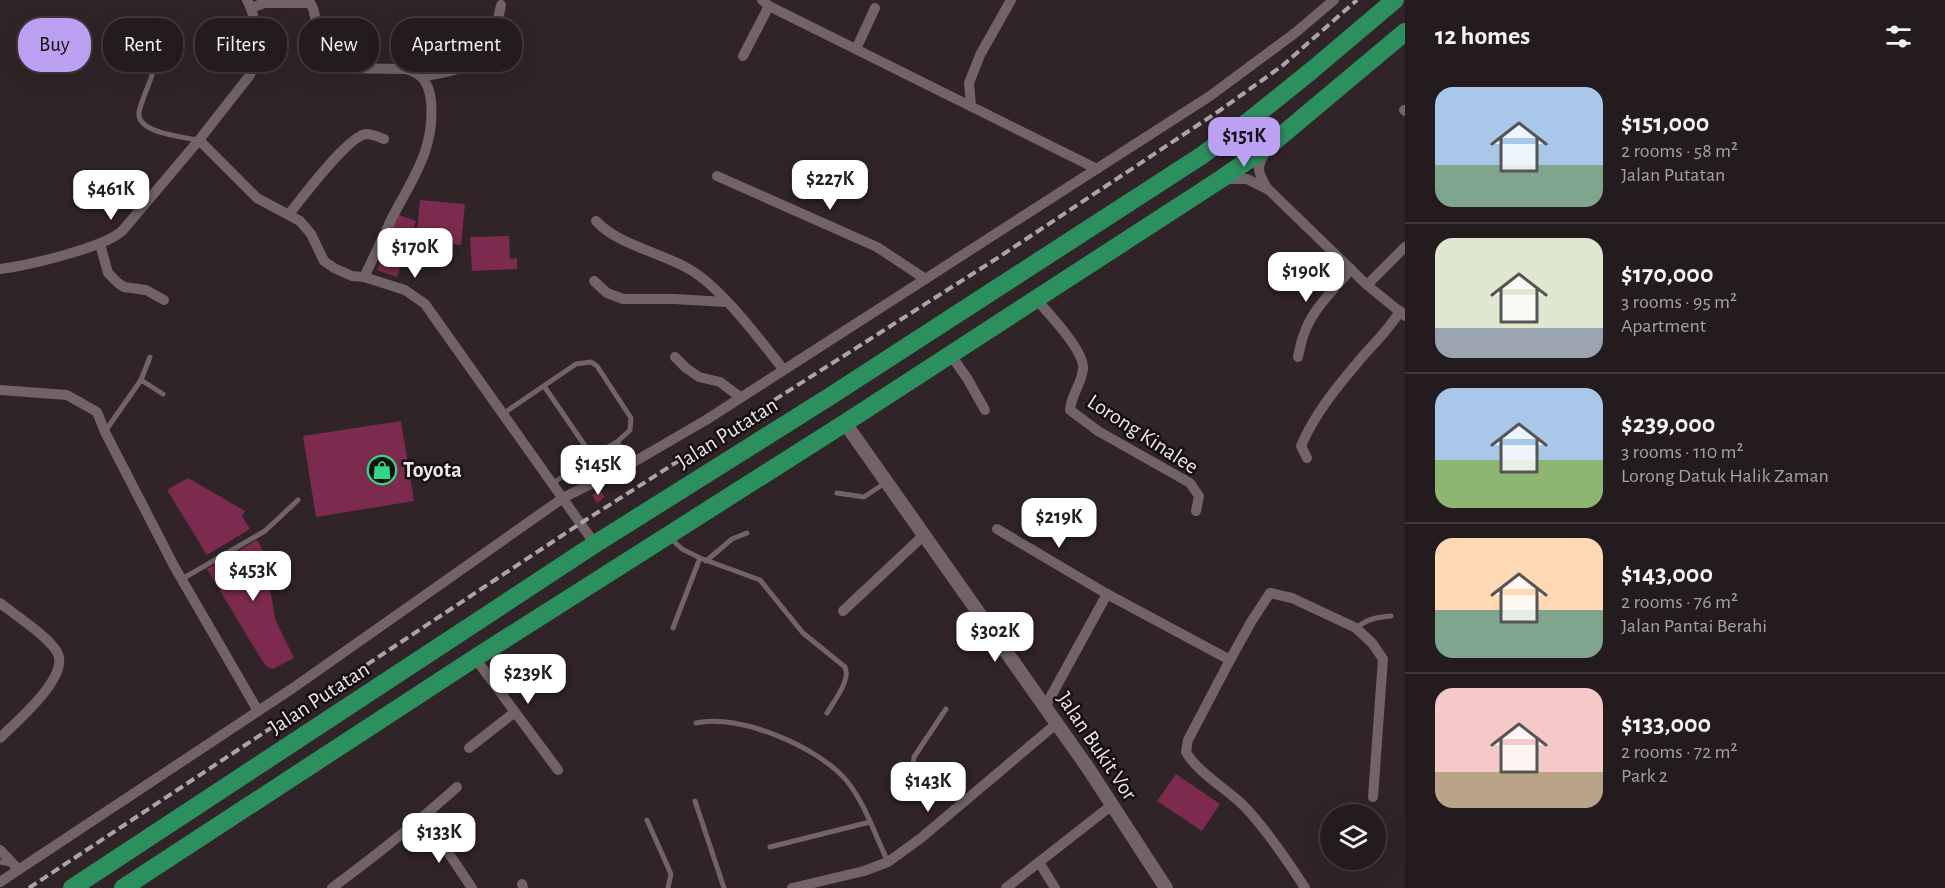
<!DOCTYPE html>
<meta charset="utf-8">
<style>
:root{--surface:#241b1e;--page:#30282b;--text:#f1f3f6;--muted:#a3a1a4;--line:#41393c;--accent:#bca0f2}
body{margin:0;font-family:"Alegreya Sans",sans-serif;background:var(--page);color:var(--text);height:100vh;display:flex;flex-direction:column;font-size:22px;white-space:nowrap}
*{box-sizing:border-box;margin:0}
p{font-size:20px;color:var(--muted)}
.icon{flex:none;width:33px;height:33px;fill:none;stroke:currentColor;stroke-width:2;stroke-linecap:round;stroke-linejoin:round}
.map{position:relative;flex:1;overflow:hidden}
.details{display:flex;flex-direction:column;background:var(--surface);width:540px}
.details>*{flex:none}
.banner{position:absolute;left:18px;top:18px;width:570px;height:54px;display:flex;gap:12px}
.tools{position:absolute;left:1320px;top:804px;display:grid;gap:12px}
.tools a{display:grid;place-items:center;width:66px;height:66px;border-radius:50%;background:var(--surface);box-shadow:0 6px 24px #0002,0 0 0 2px var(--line);font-size:30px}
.price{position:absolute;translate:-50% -51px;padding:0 14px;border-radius:12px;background:#fff;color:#222;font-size:20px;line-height:39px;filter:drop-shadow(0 2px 3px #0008)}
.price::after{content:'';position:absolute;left:50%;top:36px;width:18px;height:14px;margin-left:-9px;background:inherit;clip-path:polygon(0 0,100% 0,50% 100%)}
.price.current{background:var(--accent);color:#111}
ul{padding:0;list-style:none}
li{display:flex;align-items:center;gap:18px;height:150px;padding:0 30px}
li+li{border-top:2px solid var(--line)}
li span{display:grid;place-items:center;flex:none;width:168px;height:120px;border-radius:18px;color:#555}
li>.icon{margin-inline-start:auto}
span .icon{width:72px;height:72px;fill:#fffc;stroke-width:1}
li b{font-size:26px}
h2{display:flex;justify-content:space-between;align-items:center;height:72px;padding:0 30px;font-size:26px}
.pill{padding:0 21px;border-radius:24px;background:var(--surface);box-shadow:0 6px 24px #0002,0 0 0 2px var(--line);font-size:21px;line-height:54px}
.pill.current{background:var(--accent);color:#111}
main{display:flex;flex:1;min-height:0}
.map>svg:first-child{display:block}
</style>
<main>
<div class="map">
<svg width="1405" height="888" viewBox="0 0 1405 888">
<rect width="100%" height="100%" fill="#302428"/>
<!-- building -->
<g fill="#7c2b4e">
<path d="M 420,200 L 465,204 L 461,245 L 416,241 Z"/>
<path d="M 396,214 L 416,221 L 397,277 L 377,270 Z"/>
<path d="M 509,236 L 510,259 L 517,258 L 517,269 L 472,271 L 470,237 Z"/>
<path d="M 401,421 L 414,501 L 316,517 L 303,436 Z"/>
<path d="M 188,478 L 245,511 L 242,516 L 250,529 L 207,555 L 167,490 Z"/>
<path d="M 600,490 L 605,497 L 597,503 L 592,495 Z"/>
<path d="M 257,540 L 265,554 L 275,619 L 294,658 L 273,669 L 266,666 L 261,659 L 207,569 Z"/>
<path d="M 1176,774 L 1220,804 L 1202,831 L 1157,801 Z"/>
</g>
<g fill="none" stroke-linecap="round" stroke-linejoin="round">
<!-- service -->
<g stroke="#716367" stroke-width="5">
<path d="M 153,72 C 149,85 142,99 139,112 C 136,133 183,137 198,140"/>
<path d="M 141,380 L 163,394"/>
<path d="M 544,386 L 592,456"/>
<path d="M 504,413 L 576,364 L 591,362 L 597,366 L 631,418 L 630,430 L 617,442 L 592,456 L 552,484"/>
<path d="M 106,430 L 141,380 L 150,357"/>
<path d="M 617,442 L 632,463"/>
<path d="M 837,493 L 864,497 L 885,483"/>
<path d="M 670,538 L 682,549 L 700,558 L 760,580 L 803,633 L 845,667 C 851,680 834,701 827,713"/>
<path d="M 706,561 L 732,539 L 747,533"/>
<path d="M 182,579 L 265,531 L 298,500"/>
<path d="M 673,628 L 700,558"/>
<path d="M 1356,628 C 1367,619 1377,617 1391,616"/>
<path d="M 946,709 L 914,757 L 913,765 L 918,772 L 965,799"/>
<path d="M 696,723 C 739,713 818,747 846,780 C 865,803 875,835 888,862"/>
<path d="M 695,801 L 724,888"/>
<path d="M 647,820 L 671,874 L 668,888"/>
<path d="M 770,847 L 870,822"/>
<path d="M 0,862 L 11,864"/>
</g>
<!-- minor -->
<g stroke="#716367" stroke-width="10">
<path d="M 762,0 L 769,6 L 1097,169"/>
<path d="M 251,8 L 264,3 L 310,3 C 325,24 300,53 331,68 L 405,69 C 422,73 429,83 431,101 C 435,150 413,177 392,218 C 383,237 374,257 364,277"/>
<path d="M 856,49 L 875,8"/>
<path d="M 743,56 L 769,6"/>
<path d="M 423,76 C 476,69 491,59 501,5"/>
<path d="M 971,106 L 969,83 L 980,55 L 1011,0"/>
<path d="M 1404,110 L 1405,111"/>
<path d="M 199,140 L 257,198 L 300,221 L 311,234 L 324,261 L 334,268 L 352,276 L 364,277 L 405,290 L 425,304 L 595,544"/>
<path d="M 1266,151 C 1256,167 1257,171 1267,188"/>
<path d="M 717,176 L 877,247 L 924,278"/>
<path d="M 1224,179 L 1247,179 L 1269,190 L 1367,285 L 1405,316"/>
<path d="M 289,214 C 302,198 348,136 366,134 C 372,134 379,137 384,139"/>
<path d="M 596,221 C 618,245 660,252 689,269 C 721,287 760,340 783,369"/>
<path d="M 100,244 L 108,273 L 118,283 L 124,287 L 146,290 L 164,300"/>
<path d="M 0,269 C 26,266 107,247 123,230 L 199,140 L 250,75 C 259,51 259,23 247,0"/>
<path d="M 594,281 L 607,293 L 623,299 L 674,299 L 726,302"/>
<path d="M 1367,285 L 1405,247"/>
<path d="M 1036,299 C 1048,313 1085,351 1083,369 C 1082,383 1071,395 1070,410 L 1098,431 L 1190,483 L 1199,496 L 1196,511"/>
<path d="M 950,354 L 967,378 L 985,410"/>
<path d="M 675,357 L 686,368 L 699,377 L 720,382 L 740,397"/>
<path d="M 1298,357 C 1300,349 1301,341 1304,334 C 1312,309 1335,289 1351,269"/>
<path d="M 0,390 L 67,395 L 97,412 L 105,432 L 174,566 L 258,711"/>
<path d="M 1307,458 L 1301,446 C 1314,415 1336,388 1358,362 C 1372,345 1389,330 1400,311"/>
<path d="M 997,529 L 1107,594 L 1230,660 L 1251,622 L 1270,593 L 1292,598 L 1356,628 L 1372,643 L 1383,659 L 1373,797"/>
<path d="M 0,603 C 15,615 48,636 57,652 C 71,676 16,722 0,738"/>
<path d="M 843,611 L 924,535"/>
<path d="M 475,658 L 558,770"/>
<path d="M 1230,660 L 1188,740 L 1186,752 C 1198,773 1227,789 1244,806 C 1267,830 1287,860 1305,888"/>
<path d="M 1045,707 L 1107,594"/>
<path d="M 469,748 L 515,712"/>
<path d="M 416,824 L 426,826 L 433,830 L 472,888"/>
<path d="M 0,850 L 18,869"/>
<path d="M 1039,862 L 1055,888"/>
<path d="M 0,882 L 293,688 L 563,498 L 632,463 L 706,420 L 1210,96 L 1295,33 L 1334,0"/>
<path d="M 522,884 L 523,888"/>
<path d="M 332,888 C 375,856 417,823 457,787"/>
<path d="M 792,888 L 864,871 L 888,862 L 921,838 L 1056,724"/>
<path d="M 1006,888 L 1112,805"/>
</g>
<!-- tertiary -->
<path stroke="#716367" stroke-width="14" d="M 845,423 L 1088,768 L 1166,888"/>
<!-- trunk -->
<g stroke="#2c8f5e" stroke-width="18">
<path d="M 72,888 L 595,544 L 829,397 L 1201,156 L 1250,120 L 1311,71 L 1395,0"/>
<path d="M 123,888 L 475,658 L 845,423 L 1221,179 L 1270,145 L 1405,32"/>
</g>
<!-- rail -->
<path stroke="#ada4a6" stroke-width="4" stroke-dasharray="9 4.5" stroke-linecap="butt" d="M 29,888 L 581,523 L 999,257 L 1219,111 L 1282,66 L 1357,0"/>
</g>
<!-- icons -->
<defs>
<g id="shop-ring" transform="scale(1.5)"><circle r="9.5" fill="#150f11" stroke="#30d883" stroke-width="1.5"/><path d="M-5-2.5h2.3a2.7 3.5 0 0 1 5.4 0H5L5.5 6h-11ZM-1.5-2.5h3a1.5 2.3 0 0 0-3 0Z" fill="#30d883"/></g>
</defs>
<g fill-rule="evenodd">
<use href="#shop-ring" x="382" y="470"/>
</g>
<g text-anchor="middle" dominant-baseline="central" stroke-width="5" stroke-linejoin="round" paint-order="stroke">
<!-- street labels -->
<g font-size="22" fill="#eee6e8" stroke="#150f11">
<text transform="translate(727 433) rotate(-32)">Jalan Putatan</text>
<text transform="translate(1143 434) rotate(33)">Lorong Kinalee</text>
<text transform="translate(319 698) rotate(-33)">Jalan Putatan</text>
<text transform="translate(1097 746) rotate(56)">Jalan Bukit Vor</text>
</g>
<!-- poi labels -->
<g font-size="22" font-weight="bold" fill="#eee6e8" stroke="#150f11" text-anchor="start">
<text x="403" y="470">Toyota</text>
</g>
</g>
</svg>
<div class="tools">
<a><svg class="icon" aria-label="layers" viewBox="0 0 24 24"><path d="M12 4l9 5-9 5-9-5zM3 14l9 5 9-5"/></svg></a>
</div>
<b class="price current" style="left:1244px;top:168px">$151K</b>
<b class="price" style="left:830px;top:211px">$227K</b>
<b class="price" style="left:111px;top:221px">$461K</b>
<b class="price" style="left:415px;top:279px">$170K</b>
<b class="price" style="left:1306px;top:303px">$190K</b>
<b class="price" style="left:598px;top:496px">$145K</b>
<b class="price" style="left:1059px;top:549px">$219K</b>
<b class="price" style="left:253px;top:602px">$453K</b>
<b class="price" style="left:995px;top:663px">$302K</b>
<b class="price" style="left:528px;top:705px">$239K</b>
<b class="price" style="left:928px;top:813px">$143K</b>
<b class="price" style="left:439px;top:864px">$133K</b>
<div class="banner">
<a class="pill current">Buy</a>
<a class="pill">Rent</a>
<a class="pill">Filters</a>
<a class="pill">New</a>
<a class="pill">Apartment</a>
</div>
</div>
<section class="details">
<h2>12 homes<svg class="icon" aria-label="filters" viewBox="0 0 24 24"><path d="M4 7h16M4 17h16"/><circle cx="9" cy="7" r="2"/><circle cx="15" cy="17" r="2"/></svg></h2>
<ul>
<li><span style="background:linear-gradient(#a9c7e8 65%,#7fa58c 0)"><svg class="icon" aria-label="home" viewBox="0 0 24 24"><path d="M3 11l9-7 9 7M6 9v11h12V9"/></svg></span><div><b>$151,000</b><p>2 rooms · 58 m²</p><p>Jalan Putatan</p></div></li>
<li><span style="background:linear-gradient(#dfe7d0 75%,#9aa5b1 0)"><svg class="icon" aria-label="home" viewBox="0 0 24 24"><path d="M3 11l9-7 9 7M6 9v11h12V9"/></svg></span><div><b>$170,000</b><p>3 rooms · 95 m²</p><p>Apartment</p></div></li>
<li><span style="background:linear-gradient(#a9c7e8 60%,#8fb573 0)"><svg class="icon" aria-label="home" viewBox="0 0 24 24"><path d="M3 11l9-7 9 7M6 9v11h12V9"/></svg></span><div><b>$239,000</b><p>3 rooms · 110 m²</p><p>Lorong Datuk Halik Zaman</p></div></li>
<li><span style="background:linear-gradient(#ffd9b3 60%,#7fa58c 0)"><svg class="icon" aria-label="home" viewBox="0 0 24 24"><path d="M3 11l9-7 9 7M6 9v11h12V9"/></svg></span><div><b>$143,000</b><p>2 rooms · 76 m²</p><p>Jalan Pantai Berahi</p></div></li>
<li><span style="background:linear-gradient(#f6c9c9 70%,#b9a48a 0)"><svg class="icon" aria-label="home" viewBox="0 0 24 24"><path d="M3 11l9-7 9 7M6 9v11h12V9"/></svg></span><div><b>$133,000</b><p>2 rooms · 72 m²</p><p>Park 2</p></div></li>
</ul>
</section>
</main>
